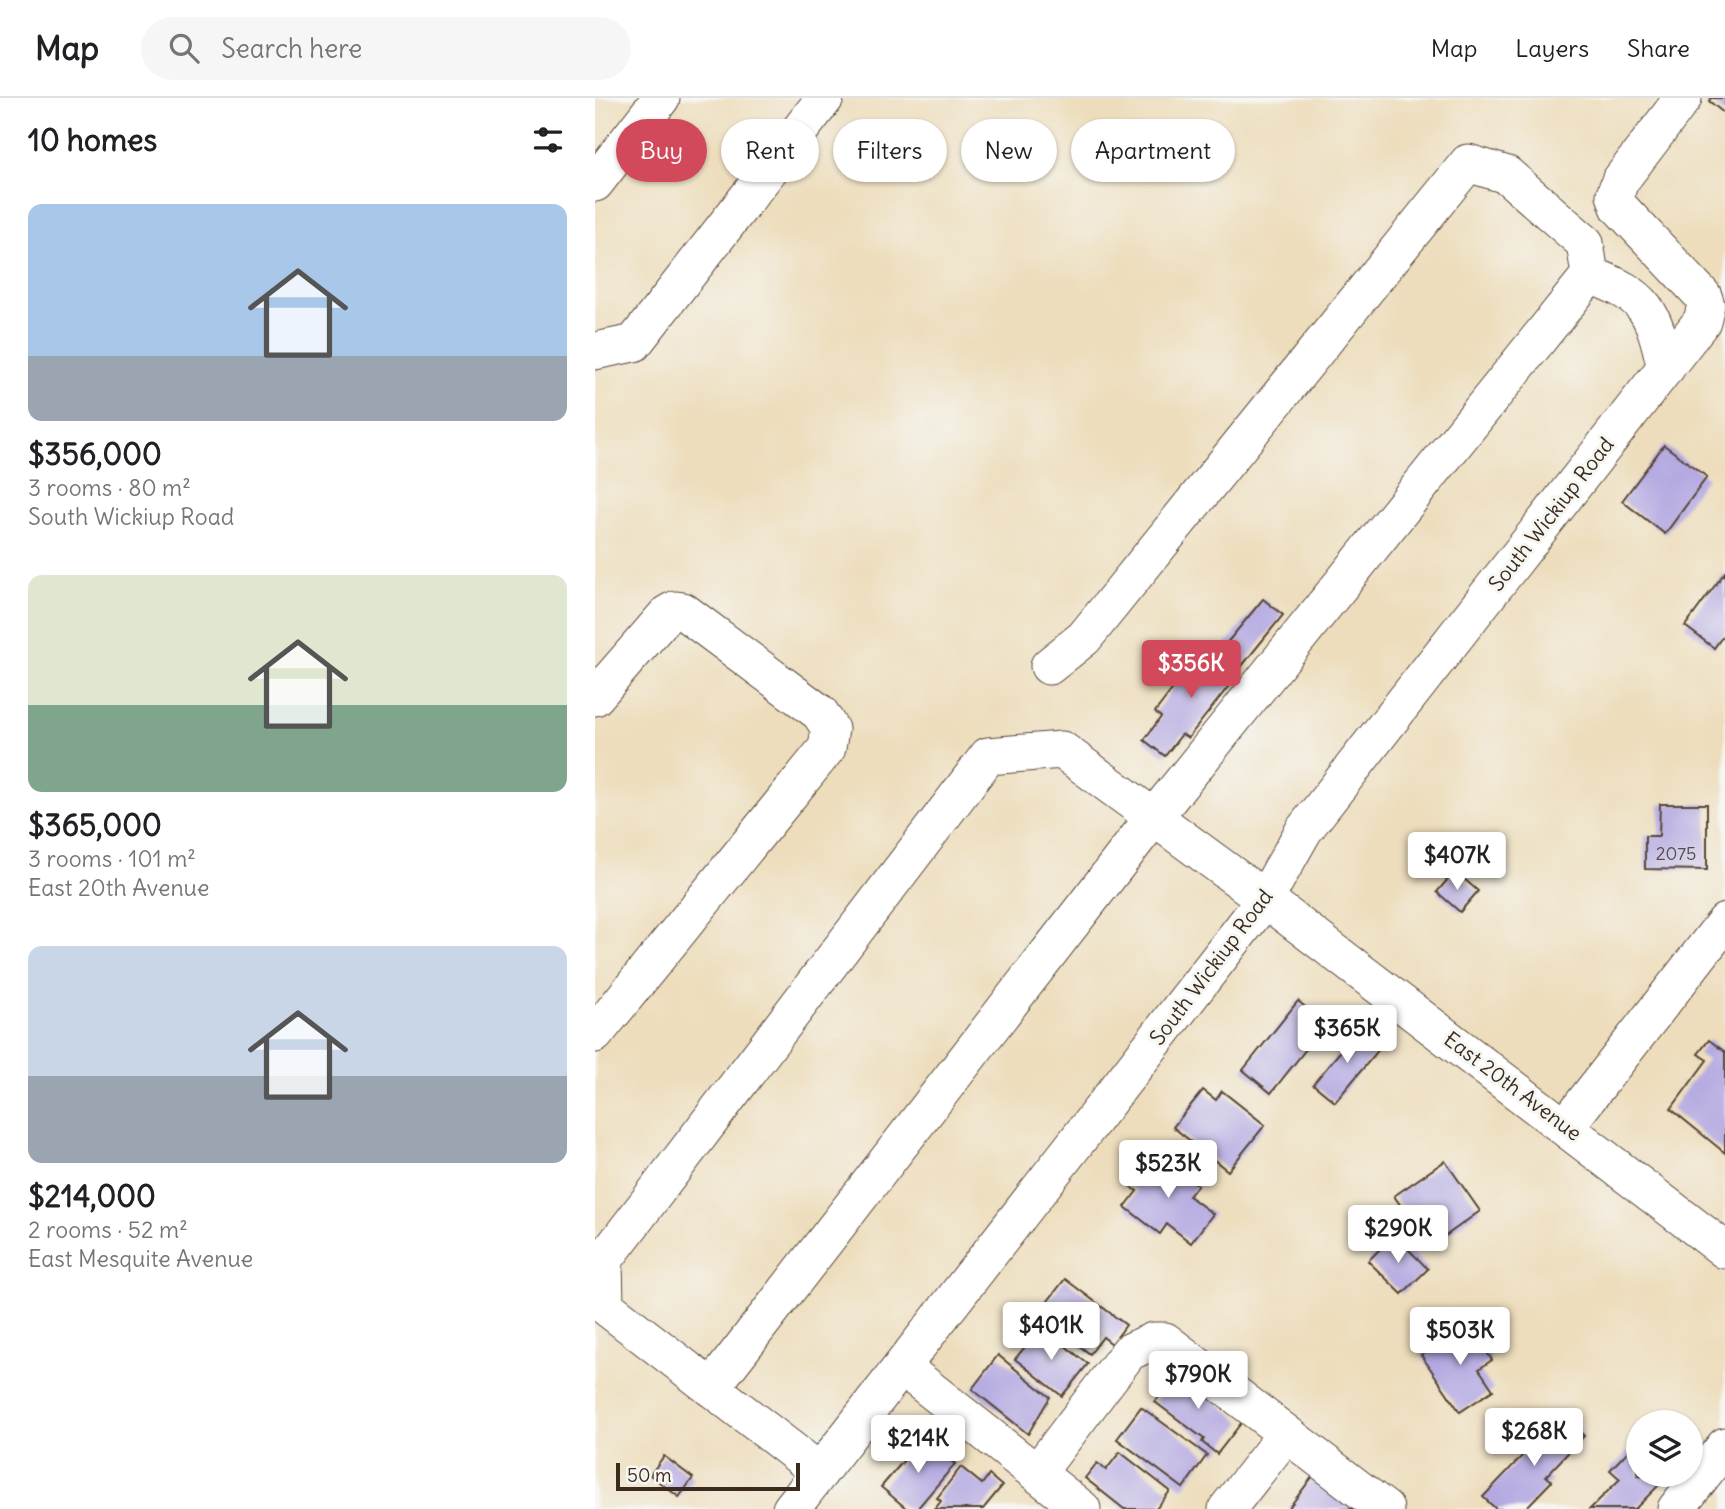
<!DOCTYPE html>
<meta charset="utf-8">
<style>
:root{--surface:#fff;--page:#f6f6f6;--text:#202124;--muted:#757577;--line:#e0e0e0;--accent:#d1495b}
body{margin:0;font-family:Delius,sans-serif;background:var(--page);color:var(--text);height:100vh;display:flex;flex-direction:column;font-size:26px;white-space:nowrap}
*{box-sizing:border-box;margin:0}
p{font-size:23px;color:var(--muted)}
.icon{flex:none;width:38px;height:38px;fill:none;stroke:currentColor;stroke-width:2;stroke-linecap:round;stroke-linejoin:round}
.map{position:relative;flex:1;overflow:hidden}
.panel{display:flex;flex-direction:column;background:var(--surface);width:595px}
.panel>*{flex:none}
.guide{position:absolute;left:21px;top:21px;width:665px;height:63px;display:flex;gap:14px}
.controls{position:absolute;left:1031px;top:1312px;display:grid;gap:14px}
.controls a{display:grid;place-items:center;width:77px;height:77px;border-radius:50%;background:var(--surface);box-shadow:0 2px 5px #0004;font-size:35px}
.scale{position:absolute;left:21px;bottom:18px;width:184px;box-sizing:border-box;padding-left:7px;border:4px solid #3b2a1e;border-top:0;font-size:19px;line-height:24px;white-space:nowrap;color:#3b2a1e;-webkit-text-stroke:5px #f6f6f2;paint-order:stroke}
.price{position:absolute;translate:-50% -60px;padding:0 16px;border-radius:7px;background:#fff;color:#222;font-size:23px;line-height:46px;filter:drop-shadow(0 2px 4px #0008)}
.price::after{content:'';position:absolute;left:50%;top:42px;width:21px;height:16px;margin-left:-10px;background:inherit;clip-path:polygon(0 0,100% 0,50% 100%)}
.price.active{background:var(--accent);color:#fff}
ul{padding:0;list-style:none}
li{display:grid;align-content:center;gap:14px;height:371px;padding:0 28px}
li span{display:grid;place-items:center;height:217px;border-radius:14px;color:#555}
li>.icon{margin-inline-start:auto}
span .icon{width:126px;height:126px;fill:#fffc;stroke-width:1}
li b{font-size:30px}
h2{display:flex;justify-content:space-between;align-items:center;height:84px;padding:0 28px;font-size:30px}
.pill{padding:0 24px;border-radius:32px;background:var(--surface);box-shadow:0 2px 5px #0004;font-size:24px;line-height:63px}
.pill.active{background:var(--accent);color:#fff}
header{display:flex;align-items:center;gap:42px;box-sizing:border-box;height:98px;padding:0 35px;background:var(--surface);border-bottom:2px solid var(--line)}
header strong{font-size:33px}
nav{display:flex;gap:38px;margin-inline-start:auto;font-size:24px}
.search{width:490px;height:63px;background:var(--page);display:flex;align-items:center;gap:18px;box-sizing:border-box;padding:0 24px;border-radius:38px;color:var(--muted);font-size:26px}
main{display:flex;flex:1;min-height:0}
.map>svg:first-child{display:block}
</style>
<header>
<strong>Map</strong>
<div class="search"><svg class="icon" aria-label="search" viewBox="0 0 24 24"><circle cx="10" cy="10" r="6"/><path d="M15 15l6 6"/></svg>Search here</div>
<nav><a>Map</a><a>Layers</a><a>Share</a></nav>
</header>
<main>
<section class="panel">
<h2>10 homes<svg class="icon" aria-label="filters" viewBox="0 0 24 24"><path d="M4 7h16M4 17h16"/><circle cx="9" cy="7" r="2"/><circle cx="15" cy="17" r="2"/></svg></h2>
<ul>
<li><span style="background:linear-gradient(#a9c7e8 70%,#9aa5b1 0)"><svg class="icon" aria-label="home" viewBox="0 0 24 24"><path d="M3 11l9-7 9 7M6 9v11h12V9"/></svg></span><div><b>$356,000</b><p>3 rooms · 80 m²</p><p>South Wickiup Road</p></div></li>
<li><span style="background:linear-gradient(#dfe7d0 60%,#7fa58c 0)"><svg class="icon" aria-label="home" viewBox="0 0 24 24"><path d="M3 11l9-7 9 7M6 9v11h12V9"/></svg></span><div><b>$365,000</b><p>3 rooms · 101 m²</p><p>East 20th Avenue</p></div></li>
<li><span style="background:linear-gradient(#c9d6e8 60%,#9aa5b1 0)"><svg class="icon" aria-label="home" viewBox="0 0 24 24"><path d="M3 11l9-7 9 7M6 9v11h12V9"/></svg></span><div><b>$214,000</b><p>2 rooms · 52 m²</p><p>East Mesquite Avenue</p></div></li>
</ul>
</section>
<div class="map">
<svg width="1130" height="1411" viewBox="0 0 1130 1411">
<rect width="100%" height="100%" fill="#f6f6f2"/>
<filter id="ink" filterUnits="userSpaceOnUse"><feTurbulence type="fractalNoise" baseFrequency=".0143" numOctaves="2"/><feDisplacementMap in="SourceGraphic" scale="14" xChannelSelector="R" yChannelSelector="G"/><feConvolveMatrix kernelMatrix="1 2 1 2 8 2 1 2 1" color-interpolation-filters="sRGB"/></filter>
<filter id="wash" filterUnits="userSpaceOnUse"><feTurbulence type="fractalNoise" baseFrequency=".00686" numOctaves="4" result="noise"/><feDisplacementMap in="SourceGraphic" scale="28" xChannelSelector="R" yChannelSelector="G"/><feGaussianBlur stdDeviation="1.57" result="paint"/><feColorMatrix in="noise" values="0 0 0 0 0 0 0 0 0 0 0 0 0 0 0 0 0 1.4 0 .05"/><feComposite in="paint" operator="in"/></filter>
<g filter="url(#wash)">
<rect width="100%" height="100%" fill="#edddbc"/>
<g id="blocks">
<!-- building -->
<g fill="#b3a8e1">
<path d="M 1116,0 L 1130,0 L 1130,16 L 1114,3 Z"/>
<path d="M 1069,347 L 1112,379 L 1070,436 L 1027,403 Z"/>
<path d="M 1130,474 L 1130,535 L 1119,550 L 1090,528 Z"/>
<path d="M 668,501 L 688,517 L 646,569 L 626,552 Z"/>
<path d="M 610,549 L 644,575 L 593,640 L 587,636 L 570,658 L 549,642 L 566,619 L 560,614 Z"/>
<path d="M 1065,706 L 1112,706 L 1112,772 L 1050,771 L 1050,738 L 1064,738 Z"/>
<path d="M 860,773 L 883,793 L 865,814 L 842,794 Z"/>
<path d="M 703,903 L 731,926 L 676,995 L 648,972 Z"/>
<path d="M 764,931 L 786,949 L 740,1004 L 718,986 Z"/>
<path d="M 1114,942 L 1130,954 L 1130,1055 L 1076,1011 L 1112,962 L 1103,956 Z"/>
<path d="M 608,992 L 621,1002 L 627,993 L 670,1027 L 633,1073 L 578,1029 Z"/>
<path d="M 561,1055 L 603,1087 L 594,1098 L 618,1116 L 596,1145 L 572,1126 L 565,1136 L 530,1109 L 542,1093 L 535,1088 Z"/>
<path d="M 850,1063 L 885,1113 L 835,1149 L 799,1098 Z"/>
<path d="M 799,1137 L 833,1171 L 807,1196 L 773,1163 Z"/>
<path d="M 470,1181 L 531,1227 L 517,1246 L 508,1239 L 495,1256 L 443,1216 Z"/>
<path d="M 872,1225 L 897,1262 L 884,1271 L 898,1292 L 865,1314 L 826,1257 Z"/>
<path d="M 446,1229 L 493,1266 L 467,1298 L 420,1261 Z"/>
<path d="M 403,1257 L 455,1299 L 433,1336 L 377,1291 Z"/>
<path d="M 577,1268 L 647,1324 L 622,1356 L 607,1344 L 609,1341 L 560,1304 L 575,1284 L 568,1279 Z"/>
<path d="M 546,1309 L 612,1357 L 588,1390 L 522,1341 Z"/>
<path d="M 967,1316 L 989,1338 L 951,1378 L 957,1383 L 930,1411 L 901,1411 L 888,1399 Z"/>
<path d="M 328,1340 L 360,1366 L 322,1411 L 312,1411 L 286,1389 Z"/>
<path d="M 1038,1348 L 1043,1353 L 1043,1377 L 1071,1380 L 1040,1411 L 995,1411 L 1025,1381 L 1015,1372 Z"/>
<path d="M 525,1354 L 575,1393 L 561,1411 L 529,1411 L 490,1380 L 502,1365 L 511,1372 Z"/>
<path d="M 69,1358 L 98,1380 L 84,1399 L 55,1377 Z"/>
<path d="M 366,1369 L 387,1386 L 394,1377 L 407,1388 L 388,1411 L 340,1411 L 346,1403 L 342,1400 Z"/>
<path d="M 718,1378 L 763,1411 L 693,1411 Z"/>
</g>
</g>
</g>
<g filter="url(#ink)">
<use href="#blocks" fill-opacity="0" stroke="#564536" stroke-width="2"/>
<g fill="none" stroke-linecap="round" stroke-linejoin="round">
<!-- minor casing -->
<g stroke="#564536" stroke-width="39">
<g id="minor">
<path d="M 0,85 L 66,0"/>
<path d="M 995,177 C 1053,199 1057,211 1071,270"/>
<path d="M 0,253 L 39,245 L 230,0"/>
<path d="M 0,599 L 72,516 L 79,512 L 88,513 L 225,615 L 235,631 L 232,650 L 0,936"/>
<path d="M 971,1028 L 1130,824"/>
<path d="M 307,1269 L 487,1411"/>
<path d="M 116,1290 L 559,719 L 995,177 L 990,145 L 912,77 L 873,65 L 489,540 L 454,568"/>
<path d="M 225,1374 L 10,1208 L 9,1162 L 393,658 L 467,652 L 670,801 L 1130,1152"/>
<path d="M 442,1375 L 534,1254 L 558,1243 L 570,1243 L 790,1411"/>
<path d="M 196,1411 L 670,801 L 709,732 L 1107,223 L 1111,207 L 1108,198 L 1024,109 L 1020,97 L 1025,83 L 1088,0"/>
<path d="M 632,1411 L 691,1336"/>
<path d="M 1081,1411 L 1130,1348"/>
</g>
</g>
<!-- minor -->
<use href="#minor" stroke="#fff" stroke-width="37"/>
</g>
</g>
<g text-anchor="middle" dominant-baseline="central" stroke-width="6" stroke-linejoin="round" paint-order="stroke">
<!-- number labels -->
<g font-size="18" fill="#594a4f">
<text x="1081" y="755">2075</text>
</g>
<!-- street labels -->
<g font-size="21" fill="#3b2a1e" stroke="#f6f6f2">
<text transform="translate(956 416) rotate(-52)">South Wickiup Road</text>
<text transform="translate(616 869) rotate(-53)">South Wickiup Road</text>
<text transform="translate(918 988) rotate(37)">East 20th Avenue</text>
</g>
</g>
</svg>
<div class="controls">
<a><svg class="icon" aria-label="layers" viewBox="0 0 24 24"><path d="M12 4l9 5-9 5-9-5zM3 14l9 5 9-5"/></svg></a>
</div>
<div class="scale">50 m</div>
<b class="price active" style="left:596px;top:602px">$356K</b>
<b class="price" style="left:862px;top:794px">$407K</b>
<b class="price" style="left:752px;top:967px">$365K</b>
<b class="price" style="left:573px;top:1102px">$523K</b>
<b class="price" style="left:803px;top:1167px">$290K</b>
<b class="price" style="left:456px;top:1264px">$401K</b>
<b class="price" style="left:865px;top:1269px">$503K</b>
<b class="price" style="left:603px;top:1313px">$790K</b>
<b class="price" style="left:939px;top:1370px">$268K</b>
<b class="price" style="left:323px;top:1377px">$214K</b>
<div class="guide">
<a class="pill active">Buy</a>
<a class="pill">Rent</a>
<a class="pill">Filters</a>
<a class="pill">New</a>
<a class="pill">Apartment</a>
</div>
</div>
</main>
